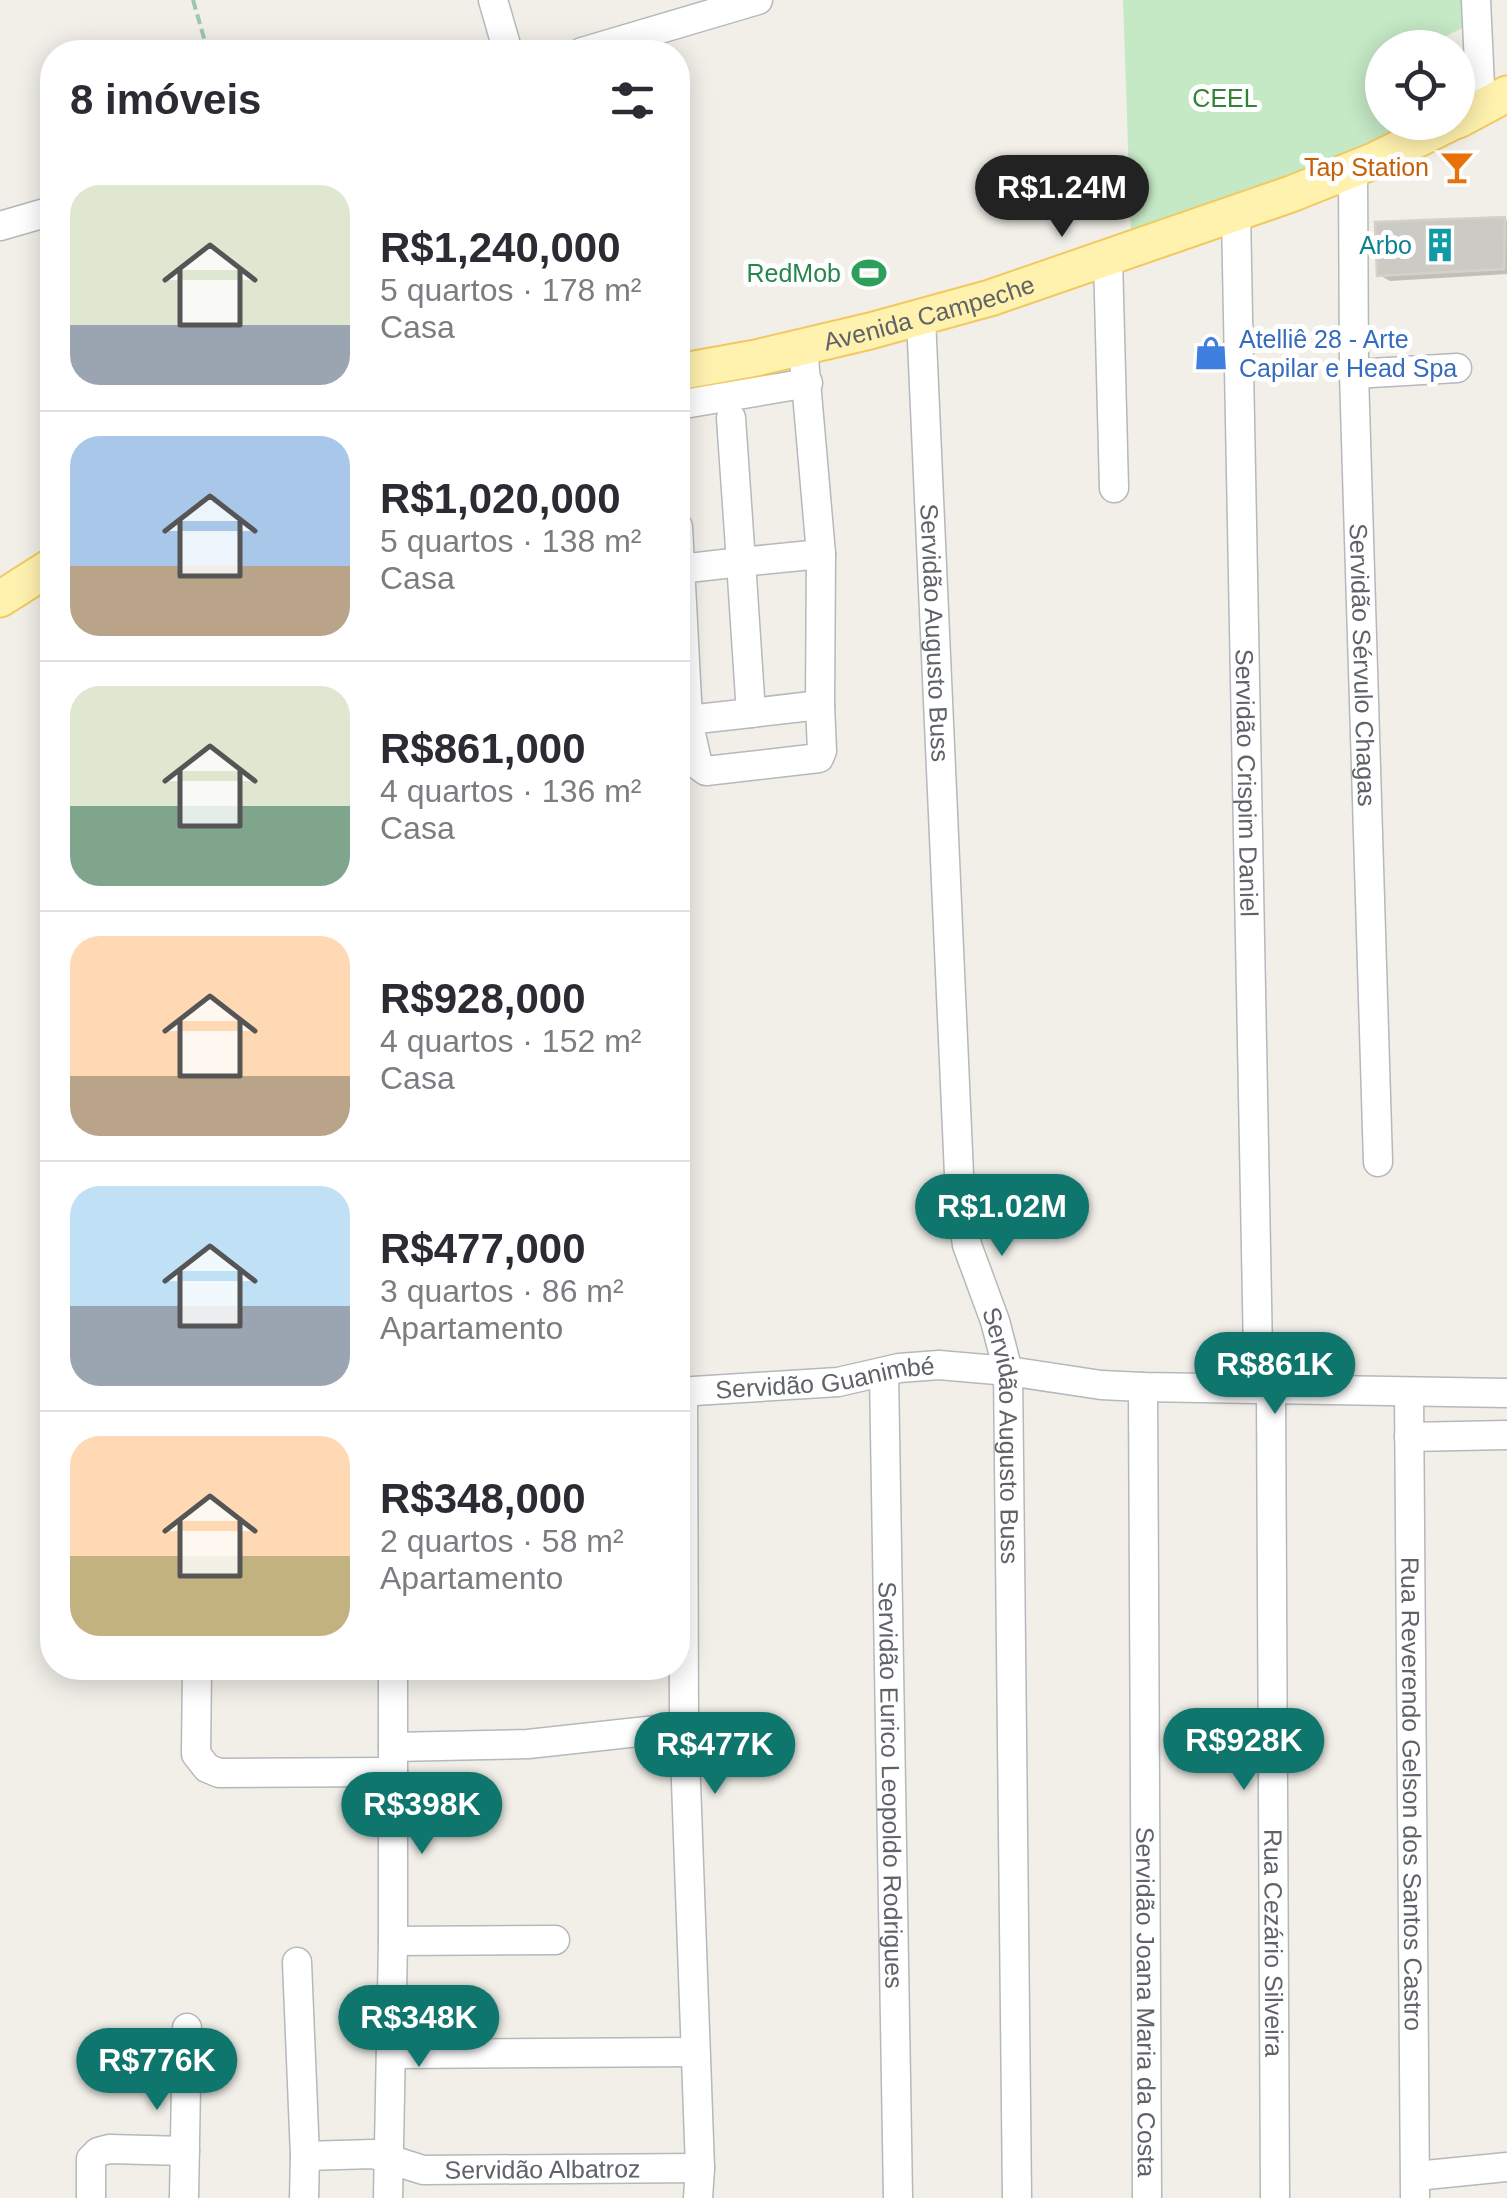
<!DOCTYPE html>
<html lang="pt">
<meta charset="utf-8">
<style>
:root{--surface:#fff;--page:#f2f2f3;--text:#2b2b33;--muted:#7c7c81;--line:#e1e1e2;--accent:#0f766e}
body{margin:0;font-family:Helvetica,sans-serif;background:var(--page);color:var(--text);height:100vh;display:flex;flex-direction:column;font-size:38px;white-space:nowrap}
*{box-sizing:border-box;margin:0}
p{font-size:32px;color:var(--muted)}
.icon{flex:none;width:55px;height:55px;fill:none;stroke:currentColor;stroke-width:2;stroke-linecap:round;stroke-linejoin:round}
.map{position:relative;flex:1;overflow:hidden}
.side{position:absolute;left:40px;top:40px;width:650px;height:1640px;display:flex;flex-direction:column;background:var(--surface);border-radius:40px;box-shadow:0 5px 25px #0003}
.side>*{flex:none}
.fabs{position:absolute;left:1365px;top:30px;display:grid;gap:20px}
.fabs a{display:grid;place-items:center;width:110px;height:110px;border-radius:50%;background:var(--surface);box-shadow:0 5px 25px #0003;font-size:50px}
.price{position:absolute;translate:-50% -85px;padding:0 22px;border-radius:35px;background:var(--accent);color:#fff;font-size:32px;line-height:65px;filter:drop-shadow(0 2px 5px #0008)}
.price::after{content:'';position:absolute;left:50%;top:60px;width:30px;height:22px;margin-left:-15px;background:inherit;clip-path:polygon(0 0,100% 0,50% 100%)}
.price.current{background:#222;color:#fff}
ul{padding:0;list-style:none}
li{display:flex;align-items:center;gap:30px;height:250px;padding:0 30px}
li+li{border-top:2px solid var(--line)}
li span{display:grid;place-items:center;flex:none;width:280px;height:200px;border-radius:30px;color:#555}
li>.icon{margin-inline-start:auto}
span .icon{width:120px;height:120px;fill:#fffc;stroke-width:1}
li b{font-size:42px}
h2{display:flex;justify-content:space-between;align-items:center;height:120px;padding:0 30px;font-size:42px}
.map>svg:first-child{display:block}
</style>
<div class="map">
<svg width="1507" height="2198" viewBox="0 0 1507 2198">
<rect width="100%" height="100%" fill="#f1efe8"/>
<!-- green -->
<path fill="#c5e8c5" d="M 1123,0 L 1491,0 L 1491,14 L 1436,41 L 1436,47 L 1382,48 L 1382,122 L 1428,123 L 1306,174 L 1131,234 Z"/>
<!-- shadow -->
<path fill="#0003" d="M 1504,219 L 1507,221 L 1507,274 L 1390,281 L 1379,275 Z"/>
<!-- building -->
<path fill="#cccac5" stroke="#d6d1c6" stroke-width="2.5" d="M 1505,217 L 1504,269 L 1377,276 L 1375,222 Z"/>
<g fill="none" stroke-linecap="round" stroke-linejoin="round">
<!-- minor casing -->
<g stroke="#b5b8bc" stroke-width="31">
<g id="minor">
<path d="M 493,0 L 508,52"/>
<path d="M 1476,0 L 1481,108"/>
<path d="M 582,52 L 758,0"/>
<path id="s1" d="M 1353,170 L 1354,374 L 1378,1162"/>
<path id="s2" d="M 1236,213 L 1258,1353"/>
<path d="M 0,226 L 52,211"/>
<path d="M 1108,258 L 1114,488"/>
<path id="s3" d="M 921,318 L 960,1197 L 967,1245 L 995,1321 L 1008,1371 L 1017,2198"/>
<path d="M 1354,374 L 1457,368"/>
<path d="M 678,405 L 808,383"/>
<path d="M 731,418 L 741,562 L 821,554"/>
<path d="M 678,527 L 688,720"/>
<path d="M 680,569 L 741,562 L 751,713 L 688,720 L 698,765 L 706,771 L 819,758 L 822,751 L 820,705 L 821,554 L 803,347"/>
<path d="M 751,713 L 820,705"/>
<path id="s4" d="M 884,1373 L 898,2198"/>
<path id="s5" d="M 1143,1387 L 1147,2198"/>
<path id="s6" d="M 1271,1388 L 1275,2198"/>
<path id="s7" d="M 678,1392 L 838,1382 L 899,1368 L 939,1365 L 1008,1371 L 1101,1385 L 1143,1387 L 1507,1393"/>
<path d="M 683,1392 L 684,1727 L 700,2168 L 698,2198"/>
<path id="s8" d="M 1409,1392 L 1415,2198"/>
<path d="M 1409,1437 L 1507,1435"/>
<path d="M 197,1668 L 196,1754 L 207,1768 L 219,1773 L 393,1772"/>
<path d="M 393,1747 L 528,1744 L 684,1727"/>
<path d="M 393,1941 L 555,1940"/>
<path d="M 297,1962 L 305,2156 L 304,2198"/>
<path d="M 391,2054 L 695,2052"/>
<path id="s9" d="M 305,2156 L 373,2154 L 423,2170 L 700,2168"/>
<path d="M 1416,2176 L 1507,2167"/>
<path d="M 91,2198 L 91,2159 L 98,2152 L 109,2149 L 185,2151"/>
<path d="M 184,2198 L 187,2028"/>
<path d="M 388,2198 L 393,1941 L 393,1668"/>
</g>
</g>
<!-- major casing -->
<g stroke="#f2c960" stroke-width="39">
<g id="major">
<path d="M 1458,120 L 1507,94"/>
<path id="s10" d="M 678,372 L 756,358 L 870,331 L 990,298 L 1291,194 L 1376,160 L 1452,122"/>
<path d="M 0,599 L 52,566"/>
</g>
</g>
<!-- path -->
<path stroke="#9cc7a9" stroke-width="4" stroke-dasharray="10 5" stroke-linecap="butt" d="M 193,0 L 208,52"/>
<!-- minor -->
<use href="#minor" stroke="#fff" stroke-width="28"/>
<!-- major -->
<use href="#major" stroke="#fff2af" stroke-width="35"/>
</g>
<!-- icons -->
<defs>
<g id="bar-bare" transform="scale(2.7)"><path d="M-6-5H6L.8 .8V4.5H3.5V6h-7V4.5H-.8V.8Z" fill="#e8710a" stroke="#fff" stroke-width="2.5" paint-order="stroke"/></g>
<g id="building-bare" transform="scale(2.7)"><path d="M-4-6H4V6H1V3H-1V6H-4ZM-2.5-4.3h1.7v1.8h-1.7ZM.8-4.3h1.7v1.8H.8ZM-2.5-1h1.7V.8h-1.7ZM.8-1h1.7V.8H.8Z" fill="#0f9aa8" stroke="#fff" stroke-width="2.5" paint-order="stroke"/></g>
<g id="stadium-bare" transform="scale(2.7)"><path d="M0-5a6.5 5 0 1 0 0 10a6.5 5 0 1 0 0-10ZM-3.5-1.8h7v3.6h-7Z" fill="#2e9e5b" stroke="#fff" stroke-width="2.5" paint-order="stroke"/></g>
<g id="shop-bare" transform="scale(2.7)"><path d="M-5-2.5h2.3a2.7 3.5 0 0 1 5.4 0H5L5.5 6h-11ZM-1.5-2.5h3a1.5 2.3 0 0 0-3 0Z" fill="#3f7fe0" stroke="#fff" stroke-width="2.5" paint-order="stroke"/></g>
</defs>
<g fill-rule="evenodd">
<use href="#bar-bare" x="1457" y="167"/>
<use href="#building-bare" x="1440" y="245"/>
<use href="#stadium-bare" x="869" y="273"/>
<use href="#shop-bare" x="1211" y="353"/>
</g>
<g text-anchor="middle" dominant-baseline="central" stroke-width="10" stroke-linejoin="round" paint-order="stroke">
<!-- park labels -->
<g font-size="25" fill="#348238" stroke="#fff">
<text x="1225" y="98">CEEL</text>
</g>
<!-- food labels -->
<g font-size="25" fill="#c56008" stroke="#fff" text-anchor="end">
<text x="1429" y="167">Tap Station</text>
</g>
<!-- culture labels -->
<g font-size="25" fill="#0d838f" stroke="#fff" text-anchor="end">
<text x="1412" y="245">Arbo</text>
</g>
<!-- leisure labels -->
<g font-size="25" fill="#27864d" stroke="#fff" text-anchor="end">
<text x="841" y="273">RedMob</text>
</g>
<!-- street labels -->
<g font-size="25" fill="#5f6368" stroke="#fff">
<text stroke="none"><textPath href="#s10" startOffset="258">Avenida Campeche</textPath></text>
<text stroke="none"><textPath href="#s3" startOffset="315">Servidão Augusto Buss</textPath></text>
<text stroke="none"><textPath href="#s1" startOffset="495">Servidão Sérvulo Chagas</textPath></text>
<text stroke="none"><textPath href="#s2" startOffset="570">Servidão Crispim Daniel</textPath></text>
<text stroke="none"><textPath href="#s7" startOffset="148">Servidão Guanimbé</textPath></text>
<text stroke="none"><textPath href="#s3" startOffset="1125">Servidão Augusto Buss</textPath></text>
<text stroke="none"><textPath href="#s4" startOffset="412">Servidão Eurico Leopoldo Rodrigues</textPath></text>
<text stroke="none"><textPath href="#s8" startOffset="402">Rua Reverendo Gelson dos Santos Castro</textPath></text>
<text stroke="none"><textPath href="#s6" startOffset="555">Rua Cezário Silveira</textPath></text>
<text stroke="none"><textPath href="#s5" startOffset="615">Servidão Joana Maria da Costa</textPath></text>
<text stroke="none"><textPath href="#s9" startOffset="240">Servidão Albatroz</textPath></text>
</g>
<!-- shop labels -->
<g font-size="25" fill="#366cbe" stroke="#fff" text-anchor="start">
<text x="1239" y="339">Atelliê 28 - Arte<tspan x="1239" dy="29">Capilar e Head Spa</tspan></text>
</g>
</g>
</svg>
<div class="fabs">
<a><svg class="icon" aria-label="locate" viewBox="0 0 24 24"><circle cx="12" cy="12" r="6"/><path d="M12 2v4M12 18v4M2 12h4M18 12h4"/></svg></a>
</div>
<b class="price current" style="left:1062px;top:240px">R$1.24M</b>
<b class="price" style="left:1002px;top:1259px">R$1.02M</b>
<b class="price" style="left:1275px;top:1417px">R$861K</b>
<b class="price" style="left:1244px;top:1793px">R$928K</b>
<b class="price" style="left:715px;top:1797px">R$477K</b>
<b class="price" style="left:422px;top:1857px">R$398K</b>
<b class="price" style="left:419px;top:2070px">R$348K</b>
<b class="price" style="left:157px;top:2113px">R$776K</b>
<section class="side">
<h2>8 imóveis<svg class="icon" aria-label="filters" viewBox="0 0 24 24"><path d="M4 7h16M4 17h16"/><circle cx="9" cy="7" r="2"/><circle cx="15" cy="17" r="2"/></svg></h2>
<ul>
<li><span style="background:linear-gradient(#dfe7d0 70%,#9aa5b1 0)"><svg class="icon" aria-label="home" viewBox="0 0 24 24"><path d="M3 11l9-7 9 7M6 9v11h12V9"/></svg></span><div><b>R$1,240,000</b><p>5 quartos · 178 m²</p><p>Casa</p></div></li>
<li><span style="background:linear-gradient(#a9c7e8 65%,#b9a48a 0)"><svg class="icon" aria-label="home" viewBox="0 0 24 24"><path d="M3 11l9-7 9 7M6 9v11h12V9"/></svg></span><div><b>R$1,020,000</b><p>5 quartos · 138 m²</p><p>Casa</p></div></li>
<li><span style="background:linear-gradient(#dfe7d0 60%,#7fa58c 0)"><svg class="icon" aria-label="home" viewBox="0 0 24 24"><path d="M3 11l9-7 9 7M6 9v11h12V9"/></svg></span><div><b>R$861,000</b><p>4 quartos · 136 m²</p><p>Casa</p></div></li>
<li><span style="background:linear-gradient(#ffd9b3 70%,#b9a48a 0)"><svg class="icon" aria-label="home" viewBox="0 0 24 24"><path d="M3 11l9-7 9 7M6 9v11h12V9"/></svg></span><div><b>R$928,000</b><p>4 quartos · 152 m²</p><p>Casa</p></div></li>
<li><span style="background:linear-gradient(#bfe0f5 60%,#9aa5b1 0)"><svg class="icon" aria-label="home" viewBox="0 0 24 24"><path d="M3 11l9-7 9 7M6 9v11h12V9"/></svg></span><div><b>R$477,000</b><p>3 quartos · 86 m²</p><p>Apartamento</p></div></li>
<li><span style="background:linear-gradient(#ffd9b3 60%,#c2b280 0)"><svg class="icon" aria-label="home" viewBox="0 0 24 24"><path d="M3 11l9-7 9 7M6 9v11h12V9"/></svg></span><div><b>R$348,000</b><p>2 quartos · 58 m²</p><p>Apartamento</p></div></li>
</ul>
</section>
</div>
